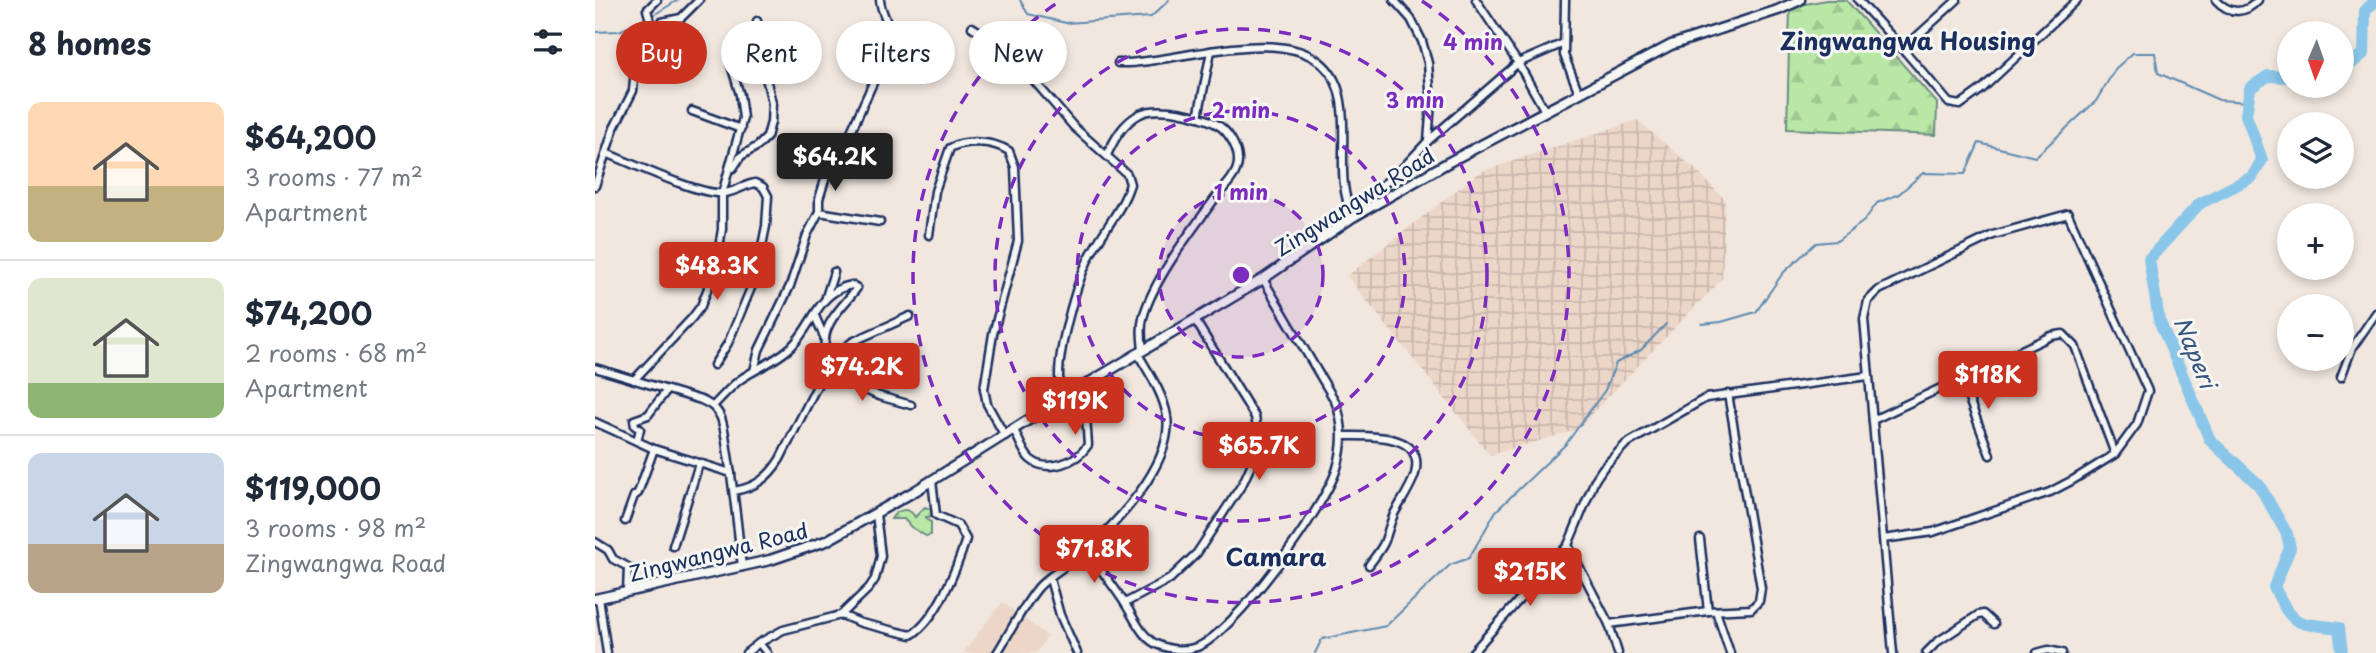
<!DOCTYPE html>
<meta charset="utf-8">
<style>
:root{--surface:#fff;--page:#f6f6f7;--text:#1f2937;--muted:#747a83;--line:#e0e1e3;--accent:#c8321e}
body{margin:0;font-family:"Playpen Sans",sans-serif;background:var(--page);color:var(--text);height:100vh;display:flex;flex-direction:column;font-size:26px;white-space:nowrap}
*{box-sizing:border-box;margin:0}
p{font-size:23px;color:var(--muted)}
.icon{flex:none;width:38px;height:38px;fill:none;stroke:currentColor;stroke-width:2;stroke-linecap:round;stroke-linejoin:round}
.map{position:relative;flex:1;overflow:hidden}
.sheet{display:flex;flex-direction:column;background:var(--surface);width:595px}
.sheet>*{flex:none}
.top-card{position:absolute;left:21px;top:21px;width:665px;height:63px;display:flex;gap:14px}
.needle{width:46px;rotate:182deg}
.tools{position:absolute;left:1682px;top:21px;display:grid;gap:14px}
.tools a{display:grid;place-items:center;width:77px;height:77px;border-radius:50%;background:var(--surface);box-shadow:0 4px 10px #0003;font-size:35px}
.price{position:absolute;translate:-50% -60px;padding:0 16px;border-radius:7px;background:var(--accent);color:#fff;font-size:23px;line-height:46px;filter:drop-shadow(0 2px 4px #0008)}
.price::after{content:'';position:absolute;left:50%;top:42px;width:21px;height:16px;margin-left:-10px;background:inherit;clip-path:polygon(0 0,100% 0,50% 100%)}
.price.active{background:#222;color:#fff}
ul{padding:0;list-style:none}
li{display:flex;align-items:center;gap:21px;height:175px;padding:0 28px}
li+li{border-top:2px solid var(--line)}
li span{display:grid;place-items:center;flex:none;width:196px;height:140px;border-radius:14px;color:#555}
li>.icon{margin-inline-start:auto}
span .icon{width:84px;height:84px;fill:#fffc;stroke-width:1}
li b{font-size:30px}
h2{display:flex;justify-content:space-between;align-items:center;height:84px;padding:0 28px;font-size:30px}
.chip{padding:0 24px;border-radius:32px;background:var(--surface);box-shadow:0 4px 10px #0003;font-size:24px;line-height:63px}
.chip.active{background:var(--accent);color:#fff}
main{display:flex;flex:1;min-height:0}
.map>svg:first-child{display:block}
</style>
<main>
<section class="sheet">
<h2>8 homes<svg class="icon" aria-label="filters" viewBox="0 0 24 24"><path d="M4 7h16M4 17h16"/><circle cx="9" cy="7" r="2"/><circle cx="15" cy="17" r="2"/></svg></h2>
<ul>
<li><span style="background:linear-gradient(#ffd9b3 60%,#c2b280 0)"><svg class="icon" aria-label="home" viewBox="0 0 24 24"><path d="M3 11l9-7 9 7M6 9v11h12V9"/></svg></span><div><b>$64,200</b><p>3 rooms · 77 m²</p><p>Apartment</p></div></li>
<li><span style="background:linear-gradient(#dfe7d0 75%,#8fb573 0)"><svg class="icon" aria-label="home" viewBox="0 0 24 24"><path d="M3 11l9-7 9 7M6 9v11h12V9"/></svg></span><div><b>$74,200</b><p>2 rooms · 68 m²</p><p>Apartment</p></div></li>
<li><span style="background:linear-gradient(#c9d6e8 65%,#b9a48a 0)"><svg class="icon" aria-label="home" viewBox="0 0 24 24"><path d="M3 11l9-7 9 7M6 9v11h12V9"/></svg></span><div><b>$119,000</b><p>3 rooms · 98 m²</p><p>Zingwangwa Road</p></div></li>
</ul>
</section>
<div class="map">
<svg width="1781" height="653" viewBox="0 0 1781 653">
<defs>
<pattern id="industrial-grid" width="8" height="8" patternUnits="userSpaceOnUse" patternTransform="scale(1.75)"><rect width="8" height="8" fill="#ecd6c8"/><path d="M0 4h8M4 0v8" fill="none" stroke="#cab8ae"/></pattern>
<pattern id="forest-firs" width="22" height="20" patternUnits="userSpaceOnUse" patternTransform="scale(1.75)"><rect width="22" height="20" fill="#b9e8a6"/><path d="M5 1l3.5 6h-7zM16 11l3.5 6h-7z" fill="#9ec791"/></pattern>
</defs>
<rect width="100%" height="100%" fill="#f1e7df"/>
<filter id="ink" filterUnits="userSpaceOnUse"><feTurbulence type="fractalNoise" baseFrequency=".0143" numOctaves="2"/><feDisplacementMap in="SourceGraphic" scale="14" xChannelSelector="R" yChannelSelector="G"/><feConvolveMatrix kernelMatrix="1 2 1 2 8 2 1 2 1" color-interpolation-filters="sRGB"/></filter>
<g filter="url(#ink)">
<!-- built -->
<path fill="#ecd6c8" d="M 407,602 L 452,636 L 442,653 L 368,653 Z"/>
<!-- industrial -->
<path fill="url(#industrial-grid)" d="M 1042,120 L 1101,170 L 1130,200 L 1127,279 L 981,430 L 895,455 L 752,276 L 885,172 Z"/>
<!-- forest -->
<g fill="url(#forest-firs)" stroke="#6a8c82" stroke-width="2">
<path d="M 1231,0 L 1251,0 L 1342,103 L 1341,135 L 1192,129 L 1195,7 Z"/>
<path d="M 330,507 L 335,509 L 338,513 L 335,517 L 331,517 L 332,520 L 336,522 L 336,535 L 331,536 L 316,527 L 309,519 L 296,519 C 302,509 314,506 320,517 Z"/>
</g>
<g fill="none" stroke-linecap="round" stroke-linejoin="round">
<!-- stream -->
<g stroke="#5d8ab1" stroke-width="2">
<path d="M 425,0 L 433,14 L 471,23 L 556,17 L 574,0"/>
<path d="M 57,16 L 83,0"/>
<path d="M 0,32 L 24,31 L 52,19"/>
<path d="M 1107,324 L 1126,322 L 1161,312 L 1188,273 L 1221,243 L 1242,241 L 1269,221 L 1282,203 L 1304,194 L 1328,173 L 1370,174 L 1384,143 L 1440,157 L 1501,101 L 1521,68 L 1538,53 L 1560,53 L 1563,73 L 1624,100 L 1653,102"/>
<path d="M 720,653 L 727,639 L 791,626 L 855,565 L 874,558 L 901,511 L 971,444 L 1010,390 L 1021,363 L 1046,350 L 1071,324"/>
</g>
<!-- river -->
<g stroke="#89c6e9" stroke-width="12">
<path d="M 1746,72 L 1769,53 L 1770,11 L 1781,0"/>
<path d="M 1694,77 L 1673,76 L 1655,88 L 1651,115 L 1667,160 L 1657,177 L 1604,204 L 1554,259 L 1564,320 L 1615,440 L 1664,485 L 1692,534 L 1695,548 L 1679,587 C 1700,629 1700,622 1744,628 L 1747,653"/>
</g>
<!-- minor casing -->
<g stroke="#1b2f5e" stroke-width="11">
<g id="minor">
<path d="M 881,0 L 923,63 L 950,111"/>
<path d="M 970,0 L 969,55 L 984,93"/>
<path d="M 1263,0 L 1308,49 L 1354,103 L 1365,105 L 1387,89 L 1482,0"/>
<path d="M 1621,0 C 1634,14 1650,15 1663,0"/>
<path d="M 57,27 L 52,10 L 62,0"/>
<path d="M 377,27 L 405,45 L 415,53 L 479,127 L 532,174 L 535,184 C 527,211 505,234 493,260 C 480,287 464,347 464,376 C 464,383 468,390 470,397 L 490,403 L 493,445 C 482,462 452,474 435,459 C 428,453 424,439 419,430"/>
<path d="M 1308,49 L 1362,0"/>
<path d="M 523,63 C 584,66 730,4 746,101 C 753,141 740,180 758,217"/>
<path d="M 97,111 L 146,129"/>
<path d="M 603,117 L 616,51"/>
<path d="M 833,141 L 923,63 L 969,43"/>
<path d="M 11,153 C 36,163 105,196 129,193 C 140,192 149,185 160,183 L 168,187 L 173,196 L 171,226 L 161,276 L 133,343 L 119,365"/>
<path d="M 512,155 C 520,138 528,123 545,114 C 563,105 611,115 627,128 C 635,135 643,149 643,160 C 644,175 627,189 619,200 C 596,231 557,282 548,318 C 545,329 547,340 548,350"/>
<path d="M 138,168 L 146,156 L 163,146 L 172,137 L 176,122 L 177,103 L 164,49 L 162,21"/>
<path d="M 0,186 L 19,128 L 38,91 L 41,56 L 52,33 L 67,22 L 86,18 L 104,0"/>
<path d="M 754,210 L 802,174 L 833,141 L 836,103 L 833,63 L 827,41 L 816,19 L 799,0"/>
<path d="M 224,212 L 285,222"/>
<path d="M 334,235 L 340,191 L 355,148 C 371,139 398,141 414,151 L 420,167 L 423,241 L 398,334 L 389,389 L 392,404 L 410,436"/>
<path d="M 231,297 L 239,272"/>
<path d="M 220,316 L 230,339"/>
<path d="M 233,360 L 247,377"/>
<path d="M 232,362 L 257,342 L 315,316"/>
<path d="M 0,368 L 106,400 C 115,404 122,408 126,418 C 130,429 131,443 133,455 C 139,492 143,530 147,567"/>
<path d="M 159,371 L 164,350 L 195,286 L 212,235 L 224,212 L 224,199 L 233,170 L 245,164 L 249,147 L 296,43 C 298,27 286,15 285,0"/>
<path d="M 229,372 L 284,396 L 316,405"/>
<path d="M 1746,377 L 1757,348 L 1781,313"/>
<path d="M 1366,378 L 1395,455"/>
<path d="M 39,380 L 97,318 L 106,306 L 121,267 L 127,229 L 127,194 L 148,118 L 145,95 L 136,65"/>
<path d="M 118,406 C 127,397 136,386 146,379 C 162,368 183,360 197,346 C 219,324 223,291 257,285 L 262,288 C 251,303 231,320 230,339 C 228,351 232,360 229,372 L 185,459 C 173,478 161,487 139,491"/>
<path d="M 1278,420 L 1456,336 L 1468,334 L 1480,346 L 1520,454"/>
<path d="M 0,422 L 59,449 L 136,473"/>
<path d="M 748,436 C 773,436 831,432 820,474 C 816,487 807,500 800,512 C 795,522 793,533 789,543 C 785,551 779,558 774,565"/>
<path d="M 42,441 L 45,429 L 40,426 L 39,420 L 53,415 L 72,390"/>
<path d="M 30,521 L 39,496 L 43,493 L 59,449"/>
<path d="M 1105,539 L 1113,611"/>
<path d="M 1288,539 L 1338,532 L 1455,492 L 1478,480 L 1520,454 L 1542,424 L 1553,391 L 1473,214 L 1398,235 L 1284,290 L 1273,301 L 1269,319 L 1298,653"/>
<path d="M 0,542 L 13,550 L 18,559 L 33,567 L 32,592"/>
<path d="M 973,545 L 1014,624 L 1023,653"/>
<path d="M 78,546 L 104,464"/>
<path d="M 491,550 C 504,567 517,584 529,602 C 539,617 547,640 566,646 C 577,650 591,651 602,647 C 638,634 731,506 742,468 C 749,445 749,423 740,401 L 668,279"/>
<path d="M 455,579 L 465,615 L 482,653"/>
<path d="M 4,598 L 12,653"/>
<path d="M 530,603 L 575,579 L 602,553 L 648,483 L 662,452 L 664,438 L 660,417 L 600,320"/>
<path d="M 1121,611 L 1135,653"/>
<path d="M 246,615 L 266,623 L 316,635 C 342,620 362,568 371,539 L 363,525 L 341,515 L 337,480"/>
<path d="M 1014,624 L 1113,611 L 1156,609 L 1164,601 L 1166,588 L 1133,394"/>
<path d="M 164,643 L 172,653"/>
<path d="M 151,653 L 164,643 L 188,630 L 246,615 L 274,588 L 280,579 L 286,556 L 281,514"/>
<path d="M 402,653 C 415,632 427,608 442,589 C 452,576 475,564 488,553 C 521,524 579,464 572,416 C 568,393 554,373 543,354"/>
<path d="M 877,653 L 973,545 L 1000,480 L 1008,468 L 1031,444 L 1111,398 L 1273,376"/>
<path d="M 1331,653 L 1342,642 L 1383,615 L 1388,614 L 1399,624"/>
<path d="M 1442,653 L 1453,650 L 1467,653"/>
</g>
</g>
<!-- tertiary casing -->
<g stroke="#1b2f5e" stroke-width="13">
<path id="tertiary" d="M 0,599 L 175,560 L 231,541 L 320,491 L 470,397 L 668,279 L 758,217 L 854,162 L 1076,45 L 1183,10 L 1205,0"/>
</g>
<!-- minor -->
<use href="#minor" stroke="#f6f6f2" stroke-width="6"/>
<!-- tertiary -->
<use href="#tertiary" stroke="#f6f6f2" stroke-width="8"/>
</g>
</g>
<!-- distance rings -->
<circle cx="646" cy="275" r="82" fill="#7b2cbf" fill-opacity=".12"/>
<g fill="none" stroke="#7b2cbf" stroke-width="3.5" stroke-dasharray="12 9">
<circle cx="646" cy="275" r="82"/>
<circle cx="646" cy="275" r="164"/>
<circle cx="646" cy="275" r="246"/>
<path d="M827 1A328 328 0 1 1 465 1"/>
</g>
<g text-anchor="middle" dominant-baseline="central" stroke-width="6" stroke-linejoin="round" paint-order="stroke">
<!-- street labels -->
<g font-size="21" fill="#1b2f5e" stroke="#f6f6f2">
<text transform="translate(759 201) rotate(-32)">Zingwangwa Road</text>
<text transform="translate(123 551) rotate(-14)">Zingwangwa Road</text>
</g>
<!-- water labels -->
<g font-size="23" font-style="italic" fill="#365581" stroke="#f6f6f2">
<text transform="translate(1601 352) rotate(68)">Naperi</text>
</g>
<!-- quarter labels -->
<g font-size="24" font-weight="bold" fill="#1b2f5e" stroke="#f6f6f2">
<text x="1313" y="40">Zingwangwa Housing</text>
<text x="681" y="556">Camara</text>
</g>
</g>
<circle cx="646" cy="275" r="10" fill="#7b2cbf" stroke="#f6f6f2" stroke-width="3.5"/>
<g font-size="21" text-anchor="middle" font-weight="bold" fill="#7b2cbf" stroke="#f6f6f2" stroke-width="6" stroke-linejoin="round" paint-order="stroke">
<text x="878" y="50">4 min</text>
<text x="820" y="108">3 min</text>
<text x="646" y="118">2 min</text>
<text x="646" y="200">1 min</text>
</g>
</svg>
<div class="tools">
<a><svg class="needle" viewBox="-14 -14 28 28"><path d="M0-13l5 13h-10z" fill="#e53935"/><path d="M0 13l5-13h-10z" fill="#747a83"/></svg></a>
<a><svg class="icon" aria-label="layers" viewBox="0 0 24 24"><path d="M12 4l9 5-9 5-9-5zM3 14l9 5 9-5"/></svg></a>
<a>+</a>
<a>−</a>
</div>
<b class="price active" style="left:240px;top:193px">$64.2K</b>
<b class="price" style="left:122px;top:302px">$48.3K</b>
<b class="price" style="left:267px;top:403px">$74.2K</b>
<b class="price" style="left:1393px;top:411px">$118K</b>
<b class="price" style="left:480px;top:437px">$119K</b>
<b class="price" style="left:664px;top:482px">$65.7K</b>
<b class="price" style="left:499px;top:585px">$71.8K</b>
<b class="price" style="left:935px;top:608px">$215K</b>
<div class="top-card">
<a class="chip active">Buy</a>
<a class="chip">Rent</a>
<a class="chip">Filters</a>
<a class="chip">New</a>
</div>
</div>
</main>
